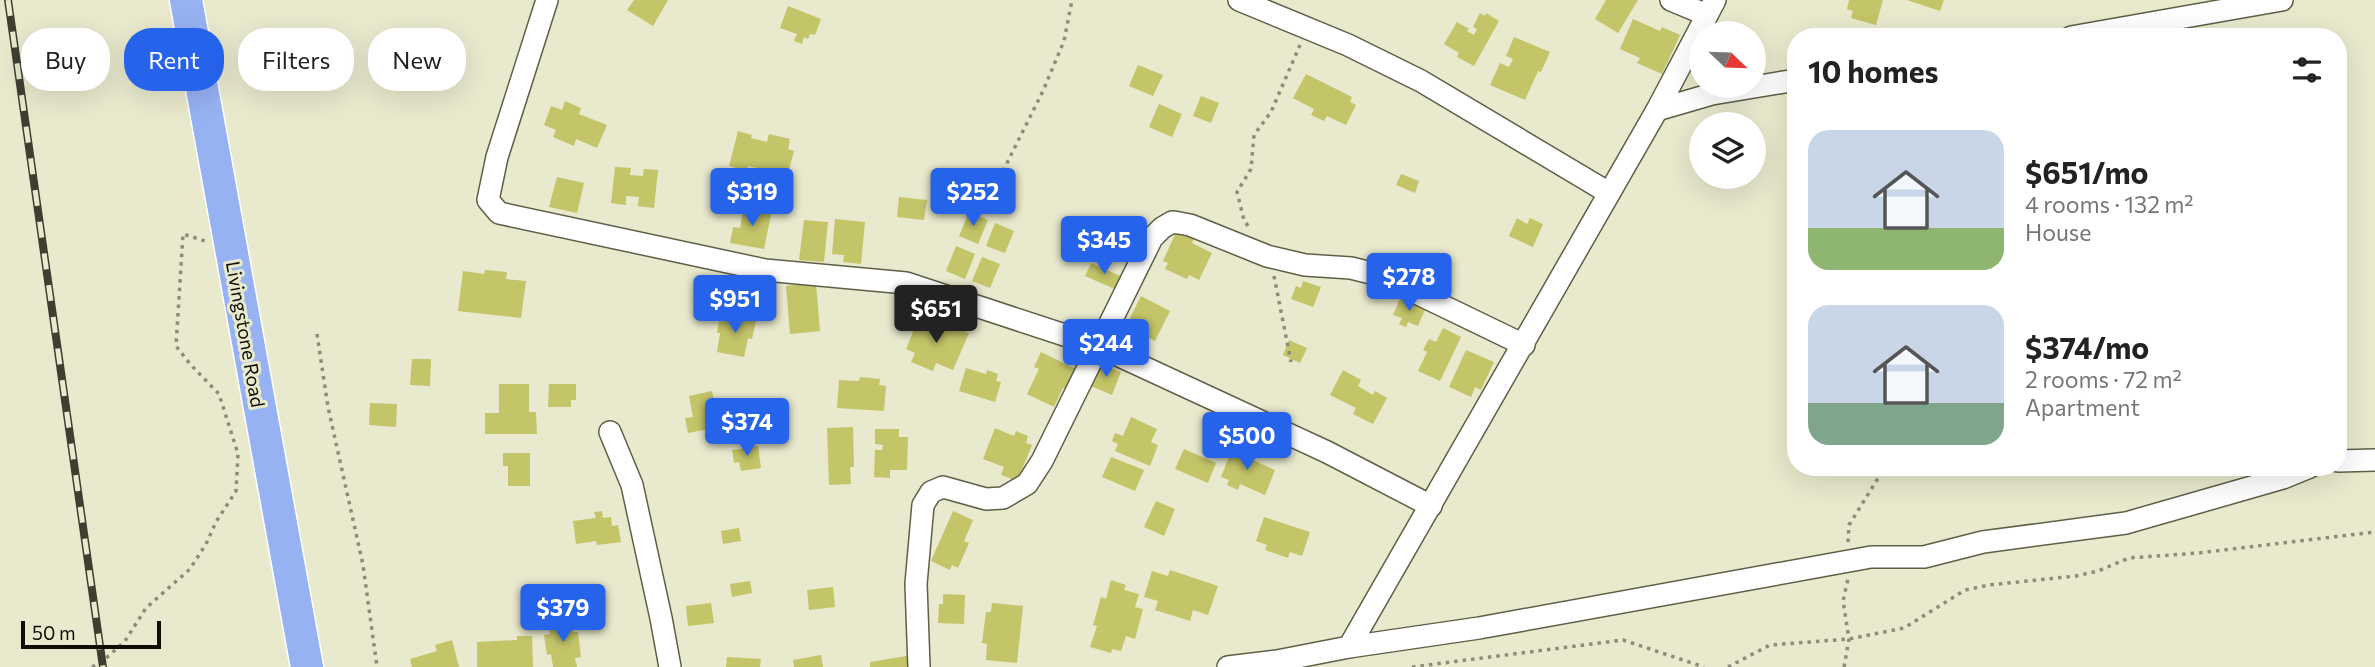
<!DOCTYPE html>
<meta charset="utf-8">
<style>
:root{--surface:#fff;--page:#f6f6f6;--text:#222;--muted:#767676;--accent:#2563eb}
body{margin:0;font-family:Commissioner,sans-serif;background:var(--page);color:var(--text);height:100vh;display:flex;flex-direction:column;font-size:26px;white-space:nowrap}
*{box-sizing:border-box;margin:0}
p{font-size:23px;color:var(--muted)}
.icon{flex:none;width:38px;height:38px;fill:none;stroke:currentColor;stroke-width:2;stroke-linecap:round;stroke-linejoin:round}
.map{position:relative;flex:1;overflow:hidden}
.panel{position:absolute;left:1787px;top:28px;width:560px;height:448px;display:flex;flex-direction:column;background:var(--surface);border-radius:28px;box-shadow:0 7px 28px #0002}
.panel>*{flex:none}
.hud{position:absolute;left:21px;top:28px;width:665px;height:63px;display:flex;gap:14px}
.needle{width:46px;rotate:113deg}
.controls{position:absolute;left:1689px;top:21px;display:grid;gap:14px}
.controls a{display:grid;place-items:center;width:77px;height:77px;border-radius:50%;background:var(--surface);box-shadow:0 7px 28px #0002;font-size:35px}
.scale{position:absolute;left:21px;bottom:18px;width:140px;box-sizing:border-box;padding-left:7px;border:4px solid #0e0e05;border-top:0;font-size:19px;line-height:24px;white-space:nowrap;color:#0e0e05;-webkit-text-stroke:5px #e8e9cd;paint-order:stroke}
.price{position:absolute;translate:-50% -60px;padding:0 16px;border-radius:7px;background:var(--accent);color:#fff;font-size:23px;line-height:46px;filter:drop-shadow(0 2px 4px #0008)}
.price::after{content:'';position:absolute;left:50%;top:42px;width:21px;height:16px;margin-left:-10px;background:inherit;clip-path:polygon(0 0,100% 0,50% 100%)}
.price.current{background:#222;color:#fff}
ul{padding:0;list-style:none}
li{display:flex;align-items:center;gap:21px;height:175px;padding:0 21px}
li span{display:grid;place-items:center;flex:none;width:196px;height:140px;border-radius:21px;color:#555}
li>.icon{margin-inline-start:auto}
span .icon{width:84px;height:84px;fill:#fffc;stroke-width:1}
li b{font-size:30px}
h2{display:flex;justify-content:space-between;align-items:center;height:84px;padding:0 21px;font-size:30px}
.pill{padding:0 24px;border-radius:28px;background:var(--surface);box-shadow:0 7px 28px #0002;font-size:24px;line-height:63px}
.pill.current{background:var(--accent);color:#fff}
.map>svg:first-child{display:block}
</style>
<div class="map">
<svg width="2375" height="667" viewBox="0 0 2375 667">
<rect width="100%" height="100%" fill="#e8e9cd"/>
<!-- building -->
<g fill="#c4c469">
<path d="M 634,0 L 668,0 L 653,26 L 627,10 Z"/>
<path d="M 1606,0 L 1638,0 L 1618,33 L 1595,19 Z"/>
<path d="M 1849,0 L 1883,0 L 1876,25 L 1851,18 L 1853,11 L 1847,9 Z"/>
<path d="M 1907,0 L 1944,0 L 1940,11 Z"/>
<path d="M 788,6 L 821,19 L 815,35 L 810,34 L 808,39 L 804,37 L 802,44 L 794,41 L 797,34 L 780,28 Z"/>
<path d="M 1480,13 L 1485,16 L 1486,13 L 1499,21 L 1474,66 L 1457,57 L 1459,53 L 1444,44 L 1457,22 L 1469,29 L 1467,31 L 1474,35 L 1477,29 L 1473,27 Z"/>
<path d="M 1633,19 L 1660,31 L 1662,27 L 1680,35 L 1662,74 L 1637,63 L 1640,58 L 1620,49 Z"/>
<path d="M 1514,37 L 1550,52 L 1541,72 L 1538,71 L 1525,100 L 1490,85 L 1500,63 L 1509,67 L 1513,59 L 1506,56 Z"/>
<path d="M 1138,65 L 1163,75 L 1153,96 L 1129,86 Z"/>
<path d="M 1306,74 L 1352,97 L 1350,102 L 1356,105 L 1346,125 L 1327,116 L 1324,121 L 1311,115 L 1314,109 L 1293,98 Z"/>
<path d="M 1201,96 L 1219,103 L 1211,123 L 1193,116 Z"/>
<path d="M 565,101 L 581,108 L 579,114 L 607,125 L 597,148 L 576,139 L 574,146 L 553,137 L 556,130 L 544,125 L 551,106 L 562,110 Z"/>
<path d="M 1159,104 L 1182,114 L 1172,137 L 1149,127 Z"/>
<path d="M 738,131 L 752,135 L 751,138 L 767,142 L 769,134 L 790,139 L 788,149 L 794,151 L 787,177 L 775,174 L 773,181 L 755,176 L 757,168 L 748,166 L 747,171 L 729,166 Z"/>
<path d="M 615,167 L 631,168 L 630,175 L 643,176 L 644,169 L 658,170 L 654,208 L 638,206 L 639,197 L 626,196 L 626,205 L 611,203 Z"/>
<path d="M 1401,174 L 1419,181 L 1415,193 L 1396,185 Z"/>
<path d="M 557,177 L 584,183 L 577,213 L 549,207 Z"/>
<path d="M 899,197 L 927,200 L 924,220 L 897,217 Z"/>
<path d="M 744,205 L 772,210 L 764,249 L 730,243 L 733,227 L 740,228 Z"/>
<path d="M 969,212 L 988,220 L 978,244 L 959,236 Z"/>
<path d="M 1517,218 L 1527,224 L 1530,218 L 1543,224 L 1533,247 L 1509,236 Z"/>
<path d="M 835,219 L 865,222 L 861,264 L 843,262 L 844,255 L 832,254 Z"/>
<path d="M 804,220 L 828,222 L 824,262 L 799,260 Z"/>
<path d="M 995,223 L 1014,231 L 1005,253 L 986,246 Z"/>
<path d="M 1178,228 L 1195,236 L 1192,243 L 1212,253 L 1199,280 L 1189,275 L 1187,279 L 1165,269 L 1168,263 L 1163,261 Z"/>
<path d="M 956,246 L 975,254 L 965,279 L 946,271 Z"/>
<path d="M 982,257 L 1000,264 L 990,288 L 972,281 Z"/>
<path d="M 1091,263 L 1123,277 L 1117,290 L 1085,276 Z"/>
<path d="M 485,270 L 507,272 L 506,279 L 526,281 L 521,318 L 458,311 L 463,271 L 484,274 Z"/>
<path d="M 1303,281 L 1321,287 L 1313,307 L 1291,299 L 1296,286 L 1301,288 Z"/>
<path d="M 816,283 L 820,331 L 790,334 L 786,286 Z"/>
<path d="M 1141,296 L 1170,311 L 1155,341 L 1126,326 Z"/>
<path d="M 1400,299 L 1425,310 L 1418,326 L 1408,322 L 1406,327 L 1399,324 L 1402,318 L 1393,315 Z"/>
<path d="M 725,315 L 756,321 L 752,339 L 748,338 L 744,357 L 717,352 L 720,333 L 717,333 L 719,321 L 724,322 Z"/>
<path d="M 919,318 L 947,329 L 949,325 L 969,333 L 953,370 L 936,363 L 933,371 L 911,362 L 915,353 L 906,349 Z"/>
<path d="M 1443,328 L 1461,337 L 1440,381 L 1418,371 L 1427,352 L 1423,350 L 1429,339 L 1436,342 Z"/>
<path d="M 1289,340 L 1307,348 L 1300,363 L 1283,355 Z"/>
<path d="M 1466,350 L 1494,362 L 1481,390 L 1475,387 L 1471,397 L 1449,387 Z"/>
<path d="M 1041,352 L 1076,369 L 1070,392 L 1063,388 L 1054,407 L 1027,394 L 1039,369 L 1034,367 Z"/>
<path d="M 412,359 L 431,359 L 430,386 L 410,385 Z"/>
<path d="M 1100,364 L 1121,372 L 1112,395 L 1091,386 Z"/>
<path d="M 966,368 L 986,374 L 987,370 L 998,374 L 996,381 L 1001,382 L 995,402 L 959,391 Z"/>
<path d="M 1343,370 L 1361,380 L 1358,386 L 1373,395 L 1375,391 L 1387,398 L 1373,424 L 1353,414 L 1356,408 L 1330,395 Z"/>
<path d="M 860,377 L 880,379 L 879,385 L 886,386 L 884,411 L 837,408 L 839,380 L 859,381 Z"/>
<path d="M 499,384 L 529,384 L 529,412 L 536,412 L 537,434 L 485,434 L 485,413 L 499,413 Z"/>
<path d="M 549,384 L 576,384 L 576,400 L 571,400 L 571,407 L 548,407 Z"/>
<path d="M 712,391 L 719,427 L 688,433 L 685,418 L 693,417 L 689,396 Z"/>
<path d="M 370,403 L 397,404 L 396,427 L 369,425 Z"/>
<path d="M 1131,417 L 1157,429 L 1151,442 L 1158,445 L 1150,466 L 1115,451 L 1118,444 L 1112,441 L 1115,433 L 1123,436 Z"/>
<path d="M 853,427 L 854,467 L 850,467 L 851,484 L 829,485 L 827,428 Z"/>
<path d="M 995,428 L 1014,436 L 1016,431 L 1028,436 L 1026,443 L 1032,445 L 1019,477 L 1016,476 L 1015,480 L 1001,475 L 1004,467 L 983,459 Z"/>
<path d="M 875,429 L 899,429 L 899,437 L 908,437 L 907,470 L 890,470 L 890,478 L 874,477 L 875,450 L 882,450 L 883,445 L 875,444 Z"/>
<path d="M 758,446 L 761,468 L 741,471 L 739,462 L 734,463 L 732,450 Z"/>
<path d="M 1233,447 L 1252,455 L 1251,459 L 1275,470 L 1265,495 L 1240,484 L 1238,490 L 1227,485 L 1229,480 L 1221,477 Z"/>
<path d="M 1184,449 L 1216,463 L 1208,483 L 1175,469 Z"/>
<path d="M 503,453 L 530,453 L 530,486 L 508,486 L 508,466 L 503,466 Z"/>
<path d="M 1111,457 L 1144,470 L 1135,491 L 1102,477 Z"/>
<path d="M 1156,501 L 1175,509 L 1164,536 L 1144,527 Z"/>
<path d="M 602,511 L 603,518 L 611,517 L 612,526 L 618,525 L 621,542 L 597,545 L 596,541 L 576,544 L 573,521 L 596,518 L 594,512 Z"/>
<path d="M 953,511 L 973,520 L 964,541 L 969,543 L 958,568 L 952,565 L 950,570 L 931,561 Z"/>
<path d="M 1264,517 L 1310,532 L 1302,556 L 1290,552 L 1288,558 L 1265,550 L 1267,545 L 1256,541 Z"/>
<path d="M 739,528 L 741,541 L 723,544 L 721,531 Z"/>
<path d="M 1170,570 L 1218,586 L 1208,615 L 1193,610 L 1190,621 L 1155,610 L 1158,601 L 1144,597 L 1152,571 L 1168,576 Z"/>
<path d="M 1111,580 L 1126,585 L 1124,590 L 1139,594 L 1135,607 L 1143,609 L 1135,639 L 1126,636 L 1121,651 L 1112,649 L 1111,653 L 1090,647 L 1097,626 L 1093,625 L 1101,597 L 1106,599 Z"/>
<path d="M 750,581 L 752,593 L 732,597 L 730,584 Z"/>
<path d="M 833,587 L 835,607 L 809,610 L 807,590 Z"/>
<path d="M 943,594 L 965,595 L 964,624 L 938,623 L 939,604 L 943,604 Z"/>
<path d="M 711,603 L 714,623 L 688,626 L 686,606 Z"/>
<path d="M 992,603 L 1023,606 L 1017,663 L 986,660 L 987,644 L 982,643 L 986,612 L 991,612 Z"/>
<path d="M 571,619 L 573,632 L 578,632 L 581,657 L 575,658 L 577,667 L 553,667 L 551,654 L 547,655 L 544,635 L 550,634 L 548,621 Z"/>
<path d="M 517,636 L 532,636 L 533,667 L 477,667 L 477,642 L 517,640 Z"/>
<path d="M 452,640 L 459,667 L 412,667 L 410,659 L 437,651 L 435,645 Z"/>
<path d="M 821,655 L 823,667 L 794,667 L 793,660 Z"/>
<path d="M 912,655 L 913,667 L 870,667 L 870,662 Z"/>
<path d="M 727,657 L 761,659 L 760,667 L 726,667 Z"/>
</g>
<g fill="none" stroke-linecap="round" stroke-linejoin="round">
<!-- minor casing -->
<g stroke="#5e5f47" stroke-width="24">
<g id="minor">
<path d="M 547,0 L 497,157 L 488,200 L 499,213 L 765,270 L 906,283 L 1098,346 L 1327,452 L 1431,506"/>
<path d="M 1239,0 L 1348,45 L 1421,81 L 1609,193"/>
<path d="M 1671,0 L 1707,15"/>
<path d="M 2071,37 L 2282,0"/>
<path d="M 1657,110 L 1712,94 L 1796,80"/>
<path d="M 610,432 L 632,485 L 661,618 L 670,667"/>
<path d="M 2338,461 L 2375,460"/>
<path d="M 1349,647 L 1479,628 L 1871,557 L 1924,557 L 1983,542 L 2126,523 L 2283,478 L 2310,467"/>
<path d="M 919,667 L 916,584 L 923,505 L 931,492 L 943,487 L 986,499 L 1003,498 L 1027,484 L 1042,461 L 1152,238 L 1162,228 L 1172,222 L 1179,223 L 1190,225 L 1267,256 L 1305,265 L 1351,268 L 1379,275 L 1524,345"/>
<path d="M 1228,667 L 1277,661 L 1349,647 L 1657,110 L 1715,0"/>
</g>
</g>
<!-- highway casing -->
<g stroke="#fff" stroke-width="35">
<path id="highway" d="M 186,0 L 307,667"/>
</g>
<!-- path -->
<g stroke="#8c8d79" stroke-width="3.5" stroke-dasharray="3.5 5" stroke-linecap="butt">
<path d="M 1003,171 L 1043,91 L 1064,41 L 1072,0"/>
<path d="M 1248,226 L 1244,220 L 1237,192 L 1251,169 L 1254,135 L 1271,112 L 1300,45"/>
<path d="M 1274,276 L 1291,362"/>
<path d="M 317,334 L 328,407 L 363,565 L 377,667"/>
<path d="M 1848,542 L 1849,525 L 1885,467"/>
<path d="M 92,667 L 103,661 L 125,641 L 146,608 L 190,569 L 206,544 L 216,522 L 236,491 L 238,454 L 219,394 L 190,364 L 176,346 L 183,234 L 205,241"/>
<path d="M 1412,667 L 1623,640 L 1704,667"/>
<path d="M 1728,667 L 1770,645 L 1849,639 L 1904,628 L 1965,590 L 1989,585 L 2076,576 L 2098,571 L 2129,558 L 2198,553 L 2375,532"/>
<path d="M 1844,667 L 1849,639 L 1843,601 L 1848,579"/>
</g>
<!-- minor -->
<use href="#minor" stroke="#fff" stroke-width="21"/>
<!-- highway -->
<use href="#highway" stroke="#97b2f3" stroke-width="32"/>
<!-- rail casing -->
<g stroke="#3e3e31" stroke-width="8">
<path id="rail" d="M 8,0 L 103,667"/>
</g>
<!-- rail -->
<use href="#rail" stroke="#e8e9cd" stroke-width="5" stroke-dasharray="16" stroke-linecap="butt"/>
</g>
<g text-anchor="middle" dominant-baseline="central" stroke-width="6" stroke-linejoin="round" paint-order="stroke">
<!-- street labels -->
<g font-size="19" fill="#0e0e05" stroke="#e8e9cd">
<text transform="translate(246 334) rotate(80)">Livingstone Road</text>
</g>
</g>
</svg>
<div class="controls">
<a><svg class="needle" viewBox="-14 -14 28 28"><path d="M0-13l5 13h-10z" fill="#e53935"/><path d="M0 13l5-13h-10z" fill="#767676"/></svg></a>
<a><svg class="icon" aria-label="layers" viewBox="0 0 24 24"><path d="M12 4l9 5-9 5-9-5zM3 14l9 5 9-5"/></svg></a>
</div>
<div class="scale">50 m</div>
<b class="price" style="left:752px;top:228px">$319</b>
<b class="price" style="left:973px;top:228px">$252</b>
<b class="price" style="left:1104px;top:276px">$345</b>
<b class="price" style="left:1409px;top:313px">$278</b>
<b class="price" style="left:735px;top:335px">$951</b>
<b class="price current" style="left:936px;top:345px">$651</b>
<b class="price" style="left:1106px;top:379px">$244</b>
<b class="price" style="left:747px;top:458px">$374</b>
<b class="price" style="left:1247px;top:472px">$500</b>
<b class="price" style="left:563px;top:644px">$379</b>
<div class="hud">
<a class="pill">Buy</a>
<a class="pill current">Rent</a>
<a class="pill">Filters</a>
<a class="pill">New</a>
</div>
<section class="panel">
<h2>10 homes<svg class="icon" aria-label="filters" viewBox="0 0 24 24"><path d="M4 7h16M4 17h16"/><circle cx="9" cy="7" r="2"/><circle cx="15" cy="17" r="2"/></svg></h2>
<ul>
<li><span style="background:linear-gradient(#c9d6e8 70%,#8fb573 0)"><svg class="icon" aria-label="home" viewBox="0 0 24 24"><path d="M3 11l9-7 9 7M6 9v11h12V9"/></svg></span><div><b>$651/mo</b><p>4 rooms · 132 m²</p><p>House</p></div></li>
<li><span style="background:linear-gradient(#c9d6e8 70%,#7fa58c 0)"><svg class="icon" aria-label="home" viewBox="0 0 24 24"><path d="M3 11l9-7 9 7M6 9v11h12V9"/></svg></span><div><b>$374/mo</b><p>2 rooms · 72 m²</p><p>Apartment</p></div></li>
</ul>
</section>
</div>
